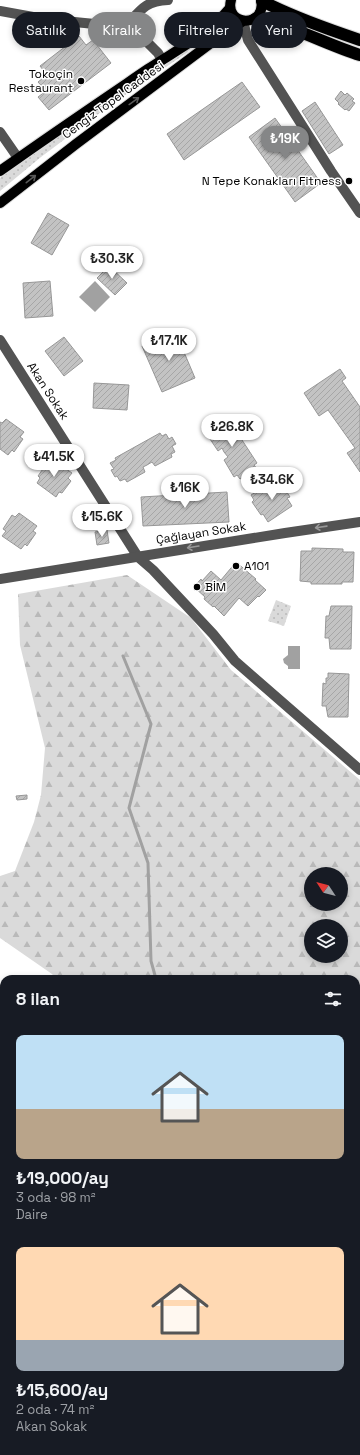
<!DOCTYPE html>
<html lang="tr">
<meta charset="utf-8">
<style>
:root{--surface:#171b24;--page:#20242c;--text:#f1f3f6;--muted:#9ea1a6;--accent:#858687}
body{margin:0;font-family:"Space Grotesk",sans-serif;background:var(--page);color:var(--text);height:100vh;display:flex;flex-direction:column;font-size:15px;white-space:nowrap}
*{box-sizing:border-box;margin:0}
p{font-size:13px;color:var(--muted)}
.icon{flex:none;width:22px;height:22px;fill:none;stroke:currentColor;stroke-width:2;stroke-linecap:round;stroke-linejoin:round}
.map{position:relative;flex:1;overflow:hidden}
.details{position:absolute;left:0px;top:975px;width:360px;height:480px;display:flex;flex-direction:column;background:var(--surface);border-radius:12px 12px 0 0;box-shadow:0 2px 6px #0003}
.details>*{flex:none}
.top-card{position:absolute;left:12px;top:12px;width:336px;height:36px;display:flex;gap:8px}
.needle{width:26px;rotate:306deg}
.controls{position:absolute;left:304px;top:867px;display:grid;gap:8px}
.controls a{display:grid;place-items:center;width:44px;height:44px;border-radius:50%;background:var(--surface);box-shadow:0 2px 6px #0003;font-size:20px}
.price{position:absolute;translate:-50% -34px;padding:0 9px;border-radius:14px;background:#fff;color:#222;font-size:13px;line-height:26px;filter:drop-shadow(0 1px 2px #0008)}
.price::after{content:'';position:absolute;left:50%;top:24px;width:12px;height:9px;margin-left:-6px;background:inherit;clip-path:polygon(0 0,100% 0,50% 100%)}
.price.active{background:var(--accent);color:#fff}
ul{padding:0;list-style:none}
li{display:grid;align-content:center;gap:8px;height:212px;padding:0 16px}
li span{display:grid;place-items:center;height:124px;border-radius:8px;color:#555}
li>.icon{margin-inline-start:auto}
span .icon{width:72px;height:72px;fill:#fffc;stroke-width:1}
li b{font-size:17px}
h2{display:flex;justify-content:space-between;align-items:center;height:48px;padding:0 16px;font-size:17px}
.tag{padding:0 14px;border-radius:18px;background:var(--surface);box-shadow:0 2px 6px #0003;font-size:14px;line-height:36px}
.tag.active{background:var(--accent);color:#fff}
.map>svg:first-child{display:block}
</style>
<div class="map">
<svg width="360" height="1455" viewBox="0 0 360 1455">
<defs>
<pattern id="green-dots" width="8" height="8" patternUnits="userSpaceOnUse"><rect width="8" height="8" fill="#dadada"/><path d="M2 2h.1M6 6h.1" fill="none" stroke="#b9b9b9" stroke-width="1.8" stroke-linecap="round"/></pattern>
<pattern id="forest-firs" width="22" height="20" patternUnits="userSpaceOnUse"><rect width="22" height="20" fill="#dadada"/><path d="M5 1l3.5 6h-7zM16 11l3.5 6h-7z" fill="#b9b9b9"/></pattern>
<pattern id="building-hatch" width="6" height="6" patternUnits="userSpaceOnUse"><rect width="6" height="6" fill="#c3c3c3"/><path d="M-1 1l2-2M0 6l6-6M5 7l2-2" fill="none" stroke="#a6a6a6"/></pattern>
</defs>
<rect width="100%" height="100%" fill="#fff"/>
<!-- green -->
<g fill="url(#green-dots)">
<path d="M 187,50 L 188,52 L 109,106 L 41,157 L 0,191 L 0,178 L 9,171 L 82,120 Z"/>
<path d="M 276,600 L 291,606 L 284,626 L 268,621 Z"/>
</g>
<!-- forest -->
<g fill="url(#forest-firs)" fill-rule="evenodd">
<path d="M 127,575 L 191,618 L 231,670 L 360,780 L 360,1199 L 356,1199 L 356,979 L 56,979 L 52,974 L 0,938 L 0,876 L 15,871 L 34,822 L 41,795 L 45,748 L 20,645 L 18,594 ZM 311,874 L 341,874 L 341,904 L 311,904 ZM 311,926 L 341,926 L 341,956 L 311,956 Z"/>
<path d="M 356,1307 L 360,1315 L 360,1455 L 299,1455 L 299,1451 L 356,1451 Z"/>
</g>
<!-- water -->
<g fill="#a1a1a1">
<path d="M 95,281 L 110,297 L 95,312 L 79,297 Z"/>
<path d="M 288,646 L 300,646 L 300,669 L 288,669 L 288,666 L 284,663 L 283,659 L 288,655 Z"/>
</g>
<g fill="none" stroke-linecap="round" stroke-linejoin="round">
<!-- stream -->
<g stroke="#a1a1a1" stroke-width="3">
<path d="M 123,656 L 151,724 L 129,808 L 148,863 L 151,961 L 156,979"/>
<path d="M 348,1451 L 348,1455"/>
</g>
</g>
<!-- building -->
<g fill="url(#building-hatch)" stroke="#979797">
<path d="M 79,36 L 86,45 L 93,40 L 111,63 L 49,110 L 38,97 L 46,91 L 38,82 L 47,75 L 40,66 Z"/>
<path d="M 242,82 L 260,107 L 184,160 L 167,134 Z"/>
<path d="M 341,91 L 345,95 L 347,93 L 354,99 L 352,101 L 355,103 L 349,111 L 346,109 L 345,110 L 338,104 L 339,103 L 335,99 Z"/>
<path d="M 315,102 L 343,145 L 329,154 L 302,111 Z"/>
<path d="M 275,118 L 321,183 L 295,202 L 249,137 Z"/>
<path d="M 48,213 L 69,225 L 52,255 L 31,243 Z"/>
<path d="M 109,266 L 127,283 L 115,295 L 97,278 Z"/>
<path d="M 50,281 L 53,316 L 25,318 L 23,283 Z"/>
<path d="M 175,331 L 195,378 L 162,392 L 142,346 Z"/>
<path d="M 64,337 L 83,361 L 64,376 L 45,351 Z"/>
<path d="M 340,369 L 346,378 L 342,381 L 360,407 L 360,472 L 347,453 L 355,448 L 328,410 L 319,416 L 304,393 Z"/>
<path d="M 94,383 L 129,385 L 127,410 L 93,408 Z"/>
<path d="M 224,416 L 228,421 L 229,420 L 257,463 L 254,465 L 257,469 L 252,472 L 254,475 L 247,480 L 245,476 L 240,479 L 237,475 L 234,477 L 224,460 L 228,457 L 224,452 L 222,448 L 218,451 L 206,433 L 209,431 L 206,427 L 212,424 L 210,421 L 216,417 L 218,419 Z"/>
<path d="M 6,419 L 24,432 L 20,437 L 23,439 L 14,452 L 12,450 L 8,455 L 0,449 L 0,422 L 2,423 Z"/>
<path d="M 160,433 L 162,436 L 166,434 L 169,439 L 172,437 L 176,444 L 172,446 L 175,452 L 171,454 L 172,457 L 155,466 L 152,462 L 147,465 L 143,467 L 145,472 L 127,482 L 125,479 L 120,481 L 117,476 L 115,477 L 111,470 L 114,469 L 110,463 L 116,460 L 115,458 Z"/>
<path d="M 53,460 L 72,473 L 68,478 L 71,481 L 62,493 L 59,492 L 56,497 L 37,483 L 40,478 L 38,476 L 47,463 L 50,465 Z"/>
<path d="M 276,480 L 279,485 L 281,483 L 290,497 L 287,498 L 292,506 L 268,522 L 263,514 L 261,515 L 252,502 L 254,500 L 251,495 Z"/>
<path d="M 227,492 L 229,522 L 143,526 L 141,497 Z"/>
<path d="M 19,513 L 37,526 L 33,531 L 36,533 L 27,546 L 25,544 L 21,549 L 2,536 L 6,531 L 3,529 L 12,515 L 15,517 Z"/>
<path d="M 107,530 L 109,543 L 97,545 L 95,532 Z"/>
<path d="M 312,548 L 343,549 L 343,552 L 354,552 L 353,582 L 342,582 L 342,584 L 311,584 L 311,582 L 300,581 L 301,551 L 312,551 Z"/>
<path d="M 236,562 L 256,579 L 255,580 L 266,590 L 259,597 L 258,596 L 248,606 L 239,598 L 224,616 L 214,606 L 213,607 L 204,599 L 205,597 L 194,587 L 201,579 L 202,581 L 211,571 L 221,580 Z"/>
<path d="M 331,606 L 352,606 L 351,649 L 330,649 L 329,638 L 325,638 L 326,616 L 329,616 Z"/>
<path d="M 328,673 L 349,674 L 348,717 L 328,717 L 326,706 L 322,706 L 323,683 L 326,684 L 326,678 L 328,678 Z"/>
<path d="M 27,795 L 27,799 L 17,800 L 16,796 Z"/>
<path d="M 4,1317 L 4,1369 L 0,1371 L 0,1319 Z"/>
<path d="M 55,1451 L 74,1451 L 76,1455 L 46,1455 Z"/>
<path d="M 140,1451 L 174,1451 L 173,1455 L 139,1455 Z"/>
<path d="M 252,1451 L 278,1451 L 277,1455 L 251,1455 Z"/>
</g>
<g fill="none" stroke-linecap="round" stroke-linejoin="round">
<!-- major casing -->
<g stroke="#dbdbdb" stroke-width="12">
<g id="major">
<path d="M 231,0 C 224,27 267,28 261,0"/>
<path d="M 0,171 C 49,136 98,103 148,69 C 175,51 209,34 230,8"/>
<path d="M 0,203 L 76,144 L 215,40 L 243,21"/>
</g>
</g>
<!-- highway casing -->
<g stroke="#dbdbdb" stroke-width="14">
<g id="highway">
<path d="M 262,1 C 293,17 327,29 360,40"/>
<path d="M 255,19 C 290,24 325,44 360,55"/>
</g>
</g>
<!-- minor -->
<g stroke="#535353" stroke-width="10">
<path d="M 0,11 L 44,19 L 125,27 L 147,42 L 158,53 L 162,60"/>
<path d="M 243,21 L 248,40 L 331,171 L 360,213"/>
<path d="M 125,27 C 140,11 144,1 168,0"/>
<path d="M 0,132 L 18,158"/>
<path d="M 0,340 L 138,557 L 153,570 L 213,634 L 235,661 L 360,770"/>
<path d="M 0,579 L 285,533 L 360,522"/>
<path d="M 0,1221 L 4,1230"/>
<path d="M 0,1240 L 4,1248"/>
<path d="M 0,1267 L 4,1276"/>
<path d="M 83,1451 L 85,1455"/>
<path d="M 103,1451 L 105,1455"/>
</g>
<!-- major -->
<use href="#major" stroke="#000" stroke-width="10"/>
<!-- highway -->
<use href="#highway" stroke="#000" stroke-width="12"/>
</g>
<!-- one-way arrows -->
<defs><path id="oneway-shaft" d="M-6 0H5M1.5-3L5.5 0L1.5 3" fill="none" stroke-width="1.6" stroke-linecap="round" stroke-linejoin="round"/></defs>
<g stroke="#595959">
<use href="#oneway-shaft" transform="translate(134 101) rotate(-36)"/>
<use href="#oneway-shaft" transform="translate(31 179) rotate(-38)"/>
</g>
<g stroke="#989898">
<use href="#oneway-shaft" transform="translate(321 527) rotate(172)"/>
<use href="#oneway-shaft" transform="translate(193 547) rotate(171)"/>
</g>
<!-- markers -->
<g fill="#000" stroke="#fff" stroke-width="1.5">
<circle cx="81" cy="81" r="4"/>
<circle cx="349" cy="181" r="4"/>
<circle cx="236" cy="566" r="4"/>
<circle cx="197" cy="587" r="4"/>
</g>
<g text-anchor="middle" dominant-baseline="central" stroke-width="3" stroke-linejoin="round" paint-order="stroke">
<!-- poi labels -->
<g font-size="12" fill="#000" stroke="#fff" text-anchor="end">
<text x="73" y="74">Tokoçin<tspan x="73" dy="14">Restaurant</tspan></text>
<text x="341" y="181">N Tepe Konakları Fitness</text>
<text x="244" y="566" text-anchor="start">A101</text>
<text x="205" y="587" text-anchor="start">BİM</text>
</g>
<!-- street labels -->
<g font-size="12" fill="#000" stroke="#fff">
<text transform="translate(113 100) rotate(-36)">Cengiz Topel Caddesi</text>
<text transform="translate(48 391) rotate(57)">Akan Sokak</text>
<text transform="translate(201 533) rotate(-9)">Çağlayan Sokak</text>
</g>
</g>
</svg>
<div class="controls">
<a><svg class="needle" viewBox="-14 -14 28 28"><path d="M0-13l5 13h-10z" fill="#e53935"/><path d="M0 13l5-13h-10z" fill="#9ea1a6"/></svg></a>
<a><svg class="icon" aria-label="layers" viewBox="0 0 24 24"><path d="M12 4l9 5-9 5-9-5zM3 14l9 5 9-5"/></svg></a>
</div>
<b class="price active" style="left:285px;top:160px">₺19K</b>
<b class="price" style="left:112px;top:280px">₺30.3K</b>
<b class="price" style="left:169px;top:362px">₺17.1K</b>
<b class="price" style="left:232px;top:448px">₺26.8K</b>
<b class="price" style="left:54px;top:478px">₺41.5K</b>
<b class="price" style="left:272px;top:501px">₺34.6K</b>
<b class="price" style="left:185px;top:509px">₺16K</b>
<b class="price" style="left:102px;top:538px">₺15.6K</b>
<div class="top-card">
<a class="tag">Satılık</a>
<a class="tag active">Kiralık</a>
<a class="tag">Filtreler</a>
<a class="tag">Yeni</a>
</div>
<section class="details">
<h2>8 ilan<svg class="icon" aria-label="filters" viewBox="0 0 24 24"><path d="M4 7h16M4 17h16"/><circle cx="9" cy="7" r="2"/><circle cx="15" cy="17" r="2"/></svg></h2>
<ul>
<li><span style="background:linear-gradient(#bfe0f5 60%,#b9a48a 0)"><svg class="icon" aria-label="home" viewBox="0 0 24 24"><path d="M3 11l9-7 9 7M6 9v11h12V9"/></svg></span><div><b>₺19,000/ay</b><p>3 oda · 98 m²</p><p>Daire</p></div></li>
<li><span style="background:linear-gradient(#ffd9b3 75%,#9aa5b1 0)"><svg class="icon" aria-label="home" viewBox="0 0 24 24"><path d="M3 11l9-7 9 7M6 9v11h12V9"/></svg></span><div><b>₺15,600/ay</b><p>2 oda · 74 m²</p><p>Akan Sokak</p></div></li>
</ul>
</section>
</div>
